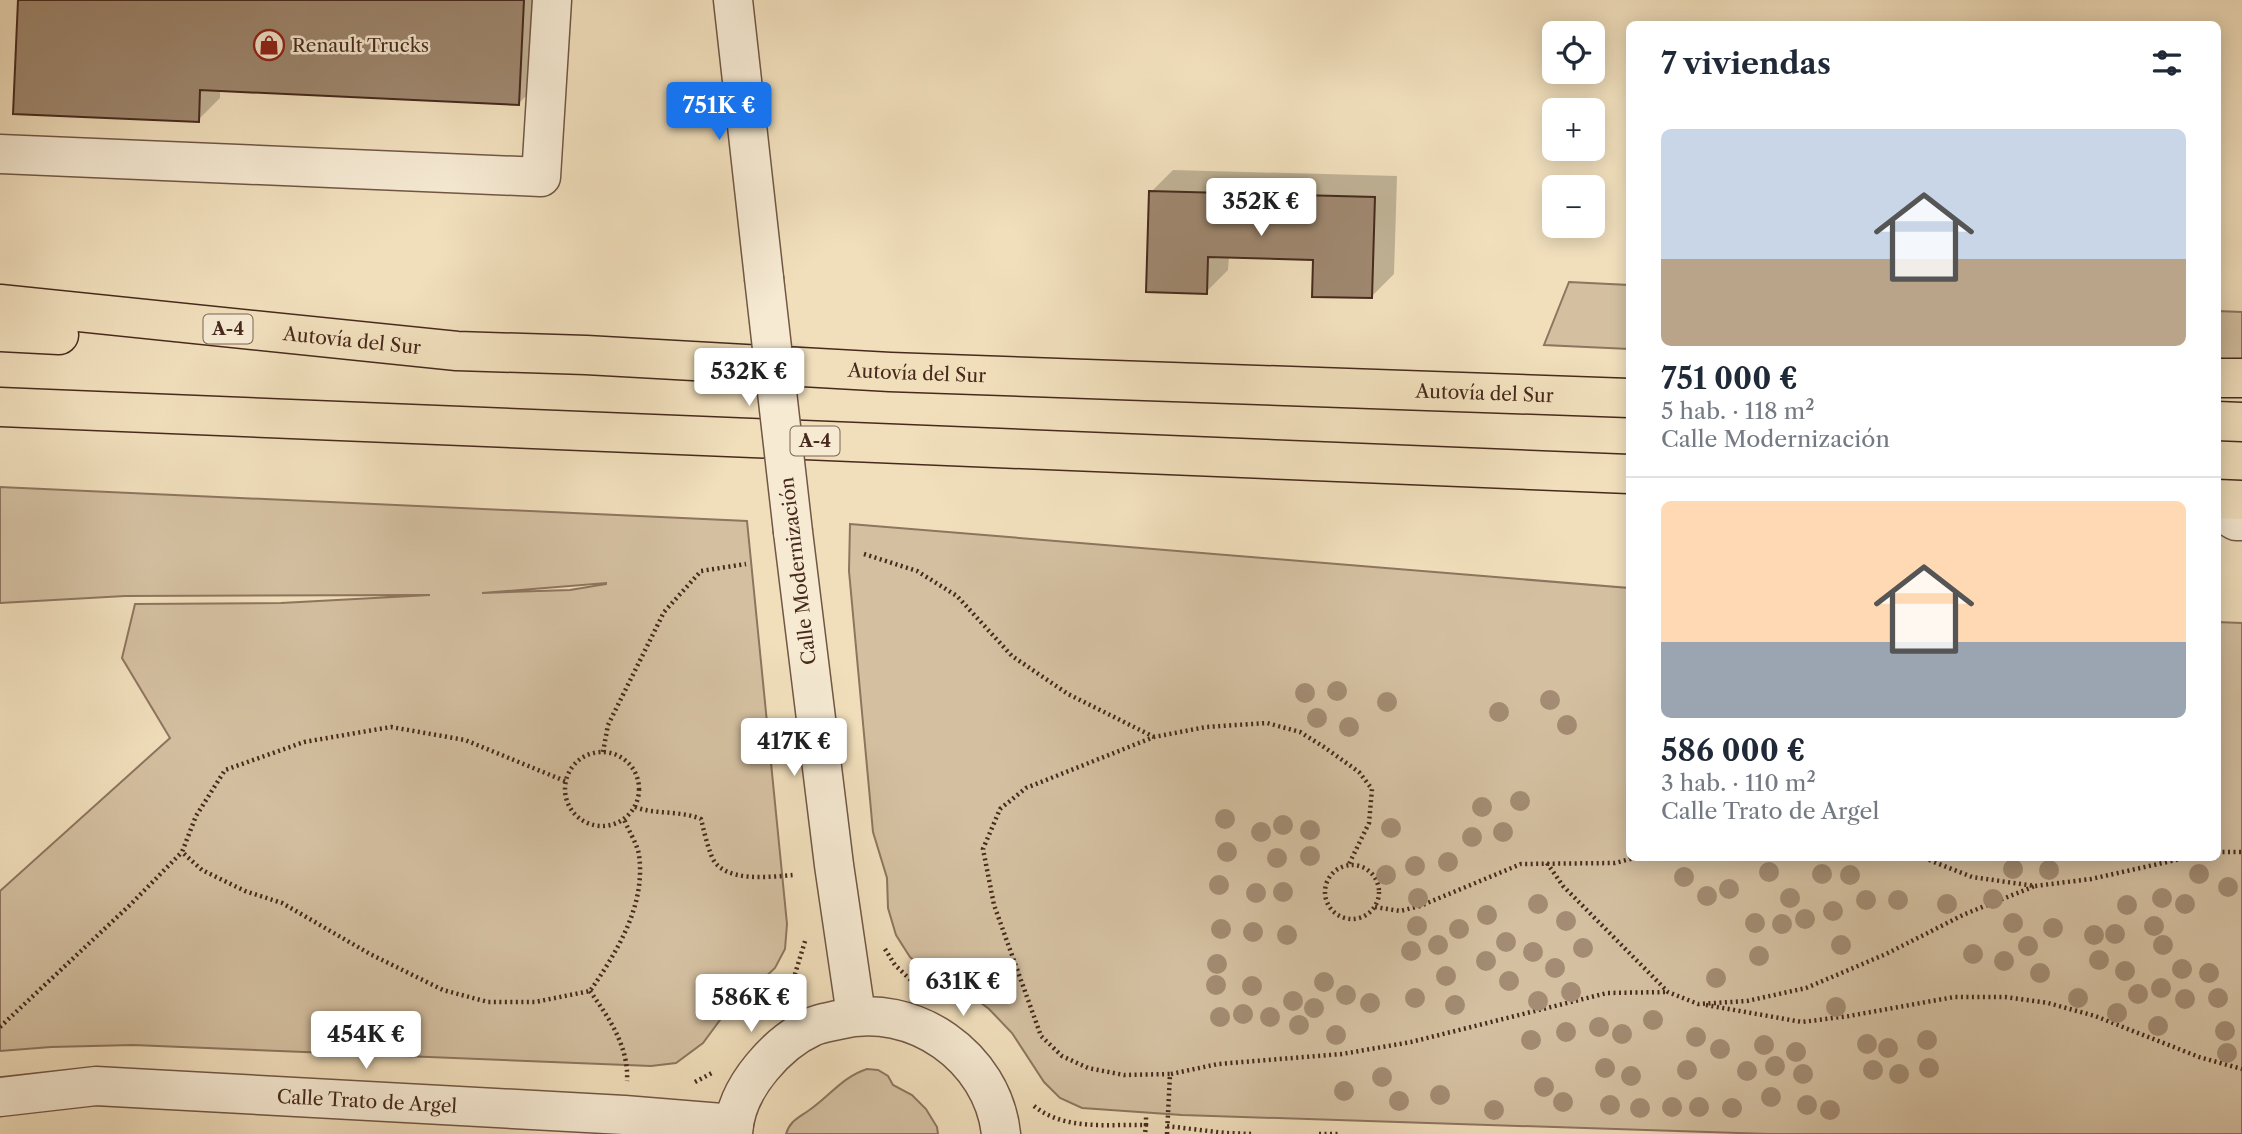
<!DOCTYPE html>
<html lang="es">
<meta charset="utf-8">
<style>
:root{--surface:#fff;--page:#f2f2f3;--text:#1f2937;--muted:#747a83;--line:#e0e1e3;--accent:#1a73e8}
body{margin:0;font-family:"Libre Caslon Text",serif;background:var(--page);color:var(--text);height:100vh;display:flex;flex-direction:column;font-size:26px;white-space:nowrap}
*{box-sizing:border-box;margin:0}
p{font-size:23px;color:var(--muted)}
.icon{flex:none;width:38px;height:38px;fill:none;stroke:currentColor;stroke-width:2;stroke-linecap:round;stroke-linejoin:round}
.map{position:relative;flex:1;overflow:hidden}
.details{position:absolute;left:1626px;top:21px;width:595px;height:840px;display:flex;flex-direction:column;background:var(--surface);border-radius:10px;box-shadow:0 4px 18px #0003}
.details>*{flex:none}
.controls{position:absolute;left:1542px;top:21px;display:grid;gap:14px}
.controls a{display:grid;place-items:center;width:63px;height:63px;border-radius:10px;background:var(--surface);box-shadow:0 4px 18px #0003;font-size:35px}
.price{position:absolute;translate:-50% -60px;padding:0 16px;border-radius:7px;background:#fff;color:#222;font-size:23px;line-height:46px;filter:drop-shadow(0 2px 4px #0008)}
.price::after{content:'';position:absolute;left:50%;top:42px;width:21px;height:16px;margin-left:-10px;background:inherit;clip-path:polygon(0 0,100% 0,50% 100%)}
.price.selected{background:var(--accent);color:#fff}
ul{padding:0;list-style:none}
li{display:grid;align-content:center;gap:14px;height:371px;padding:0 35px}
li+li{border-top:2px solid var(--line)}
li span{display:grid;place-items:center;height:217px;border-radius:10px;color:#555}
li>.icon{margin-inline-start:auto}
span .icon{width:126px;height:126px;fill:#fffc;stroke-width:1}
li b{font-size:30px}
h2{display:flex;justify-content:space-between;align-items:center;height:84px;padding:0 35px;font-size:30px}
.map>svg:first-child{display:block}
</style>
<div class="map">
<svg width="2242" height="1134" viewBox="0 0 2242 1134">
<rect width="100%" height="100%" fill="#f1dfbc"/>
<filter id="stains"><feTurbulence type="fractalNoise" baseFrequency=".00286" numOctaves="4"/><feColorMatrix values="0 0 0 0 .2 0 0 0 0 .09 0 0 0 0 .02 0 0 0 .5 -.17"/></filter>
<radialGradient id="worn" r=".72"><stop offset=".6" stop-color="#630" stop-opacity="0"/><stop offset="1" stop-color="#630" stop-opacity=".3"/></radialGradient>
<!-- green -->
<g fill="#d4c0a1" stroke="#8e755f" stroke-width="2" fill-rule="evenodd">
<path d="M 1569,282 L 1629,285 L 1629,349 L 1544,345 Z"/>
<path d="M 2217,311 L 2242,312 L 2242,362 L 2217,361 Z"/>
<path d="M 0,487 L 747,521 L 787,924 L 785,949 L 775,968 L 723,1016 L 703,1043 L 676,1063 L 651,1066 L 133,1045 L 51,1047 L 0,1051 L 0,891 L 170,738 L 122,658 L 135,604 L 281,603 L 430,595 L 125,596 L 0,603 ZM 606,584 L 570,590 L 482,593 L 606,583 Z"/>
<path d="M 850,524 L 1629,588 L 1629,858 L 2217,858 L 2217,622 L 2242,623 L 2242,1134 L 1769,1134 L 1182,1115 L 1082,1108 L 1060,1098 L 1044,1082 L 1012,1033 L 989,1009 L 964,990 L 928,972 L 910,957 L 896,935 L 888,908 L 887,878 L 873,832 L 849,571 Z"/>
<path d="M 867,1069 L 878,1070 L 888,1076 L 893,1085 L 912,1095 L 926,1109 L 937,1127 L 938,1134 L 786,1134 C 790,1121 798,1118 808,1111 C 829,1097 842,1077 867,1069 Z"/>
</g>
<!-- shadow -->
<g fill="#0003">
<path d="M 20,0 L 545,0 L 541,81 L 519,103 L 220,89 L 220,98 L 198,120 Z"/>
<path d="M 1173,170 L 1397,176 L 1394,274 L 1372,296 L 1315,258 L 1229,256 L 1228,270 L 1206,292 L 1151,192 Z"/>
</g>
<!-- building -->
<g fill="#9f8870" stroke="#472a1d" stroke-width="2">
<path d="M 18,0 L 524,0 L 519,105 L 200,90 L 199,122 L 13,114 Z"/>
<path d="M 1149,191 L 1375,197 L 1372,298 L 1312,297 L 1313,260 L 1208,257 L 1207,294 L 1146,292 Z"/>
</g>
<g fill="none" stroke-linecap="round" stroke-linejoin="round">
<!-- minor casing -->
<g stroke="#725745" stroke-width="41">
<g id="minor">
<path d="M 733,0 L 764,278"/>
<path d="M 0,154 L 541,177 L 552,0"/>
<path d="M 2217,510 L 2236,521 L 2242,521"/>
<path d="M 793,532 L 834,865 L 856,1015"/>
<path id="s1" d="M 0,1097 L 96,1086 L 624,1115 L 734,1124"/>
<path d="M 733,1134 C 734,1109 747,1085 762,1067 C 776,1050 792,1036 812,1027 C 820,1023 830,1022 838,1020 C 913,1001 993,1057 1001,1134"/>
</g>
</g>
<!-- highway casing -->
<g stroke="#472a1d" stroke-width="41">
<g id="highway">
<path id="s2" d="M 0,304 L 457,351 L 586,355 L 890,372 L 1629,398"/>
<path d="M 0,332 L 59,335"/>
<path d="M 2217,378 L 2242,378"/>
<path d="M 0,407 L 1629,474"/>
<path d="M 2217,421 L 2242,422"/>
<path d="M 2217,499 L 2242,500"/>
</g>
</g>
<!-- path -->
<g stroke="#472a1d" stroke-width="4.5" stroke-dasharray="2 3.5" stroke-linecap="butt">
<path d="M 864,554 L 917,571 L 957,596 L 1012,656 L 1068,694 L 1154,737"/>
<circle cx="602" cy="789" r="37"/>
<path d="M 603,752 L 608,725 L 664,612 L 701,571 L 746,564"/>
<path d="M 565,781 L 465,740 L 391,727 L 304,742 L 225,770 L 196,816 L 182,852 L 202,870 L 245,891 L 282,903 L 370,954 L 443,990 L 488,1002 L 535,1002 L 590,991 C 617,952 646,905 639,855 C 637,843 628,830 624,819"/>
<path d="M 635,807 C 656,815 679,810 701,819 C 704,831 707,845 712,857 C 723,883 769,877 793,875"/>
<path d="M 2217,852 L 2242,852"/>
<path d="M 1924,858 L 1972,877 L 2035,886 L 2091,879 L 2185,858"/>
<path d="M 1547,863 L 1563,886 L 1668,992 L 1698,1004 L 1747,1001 L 1806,988 L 1886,954 L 1965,914 L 2035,886"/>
<circle cx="1352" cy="892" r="27"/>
<path d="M 1375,907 L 1400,911 L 1420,906 L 1521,864 L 1615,863 L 1634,858"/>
<path d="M 885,949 L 895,965 L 918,987"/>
<path d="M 590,991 C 609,1018 629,1047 627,1081"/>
<path d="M 778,1003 L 795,974 L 806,938"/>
<path d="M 1706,1005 L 1802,1022 L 1849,1016 L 1954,997 L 2005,997 L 2048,1003 L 2095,1016 L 2199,1057 L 2242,1069"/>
<path d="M 0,1027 L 131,904 L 182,852"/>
<path d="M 1171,1074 L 1218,1064 L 1342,1054 L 1411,1042 L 1607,993 L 1668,992"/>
<path d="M 695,1082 L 712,1073"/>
<path d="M 1034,1106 C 1065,1131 1108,1124 1146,1125 L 1145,1134"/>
<path d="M 1146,1125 L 1146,1117"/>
<path d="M 1167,1126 L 1225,1133 L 1254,1134"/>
<path d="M 1167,1134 L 1170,1074 L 1124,1075 L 1088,1068 L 1062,1056 L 1041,1036 L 994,905 L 983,849 L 1000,809 L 1026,788 L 1154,737 L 1206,727 L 1267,723 L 1300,732 L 1324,747 L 1359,772 L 1372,789 L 1369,823 L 1349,864"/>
<path d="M 1319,1134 L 1340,1134"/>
</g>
<!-- minor -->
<use href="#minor" stroke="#f6ead3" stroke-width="38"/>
<!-- highway -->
<use href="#highway" stroke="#f1dfbc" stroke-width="38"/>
<!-- minor-bridge casing -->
<g stroke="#725745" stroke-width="41" stroke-linecap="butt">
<path id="minor-bridge" d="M 764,278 L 793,532"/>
</g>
<!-- minor-bridge -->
<use href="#minor-bridge" stroke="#f6ead3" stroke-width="38"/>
</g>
<!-- trees -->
<g fill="#a38c73">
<circle cx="1337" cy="691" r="10"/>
<circle cx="1305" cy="693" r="10"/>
<circle cx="1550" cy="700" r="10"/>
<circle cx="1387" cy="702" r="10"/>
<circle cx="1499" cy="712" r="10"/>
<circle cx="1317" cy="718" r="10"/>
<circle cx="1567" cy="725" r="10"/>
<circle cx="1349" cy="727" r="10"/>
<circle cx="1520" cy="801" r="10"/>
<circle cx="1482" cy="807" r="10"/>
<circle cx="1225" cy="819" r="10"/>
<circle cx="1283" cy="825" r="10"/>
<circle cx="1391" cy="828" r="10"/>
<circle cx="1310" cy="830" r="10"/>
<circle cx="1261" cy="832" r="10"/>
<circle cx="1503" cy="832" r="10"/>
<circle cx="1472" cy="837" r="10"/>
<circle cx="1227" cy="852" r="10"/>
<circle cx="1310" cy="856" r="10"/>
<circle cx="1277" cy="858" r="10"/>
<circle cx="1448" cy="862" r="10"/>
<circle cx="1415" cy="866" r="10"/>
<circle cx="2013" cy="869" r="10"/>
<circle cx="2049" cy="870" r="10"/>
<circle cx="1769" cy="872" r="10"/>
<circle cx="1822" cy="874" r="10"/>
<circle cx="2199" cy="874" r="10"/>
<circle cx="1386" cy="875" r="10"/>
<circle cx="1850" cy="875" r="10"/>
<circle cx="1684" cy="877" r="10"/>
<circle cx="1219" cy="885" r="10"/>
<circle cx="2228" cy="887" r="10"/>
<circle cx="1729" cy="889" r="10"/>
<circle cx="1283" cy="892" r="10"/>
<circle cx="1256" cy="893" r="10"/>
<circle cx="1707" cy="896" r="10"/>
<circle cx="1418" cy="898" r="10"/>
<circle cx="1790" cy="898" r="10"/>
<circle cx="2162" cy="898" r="10"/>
<circle cx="1993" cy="899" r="10"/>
<circle cx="1866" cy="900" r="10"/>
<circle cx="1898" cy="900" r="10"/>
<circle cx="1538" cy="904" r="10"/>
<circle cx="1947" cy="904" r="10"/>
<circle cx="2185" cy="904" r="10"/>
<circle cx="2127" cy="905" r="10"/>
<circle cx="1833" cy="911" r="10"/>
<circle cx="1487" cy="915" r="10"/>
<circle cx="1805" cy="919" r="10"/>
<circle cx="1566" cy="921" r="10"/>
<circle cx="1755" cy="923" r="10"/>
<circle cx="2013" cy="923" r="10"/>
<circle cx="1782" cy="924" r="10"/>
<circle cx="1417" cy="926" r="10"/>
<circle cx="2154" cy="926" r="10"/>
<circle cx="2053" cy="928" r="10"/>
<circle cx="1221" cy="929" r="10"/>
<circle cx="1459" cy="929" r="10"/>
<circle cx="1253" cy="932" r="10"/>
<circle cx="2115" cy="934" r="10"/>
<circle cx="1287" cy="935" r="10"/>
<circle cx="2094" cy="935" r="10"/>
<circle cx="1506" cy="942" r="10"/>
<circle cx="1438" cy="945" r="10"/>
<circle cx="1841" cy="945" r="10"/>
<circle cx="2163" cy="945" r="10"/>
<circle cx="2028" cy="946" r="10"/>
<circle cx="1583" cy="948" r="10"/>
<circle cx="1411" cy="951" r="10"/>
<circle cx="1533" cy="952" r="10"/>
<circle cx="1973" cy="954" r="10"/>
<circle cx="1759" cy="956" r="10"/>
<circle cx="2099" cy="960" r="10"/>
<circle cx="1486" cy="961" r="10"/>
<circle cx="2004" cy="961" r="10"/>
<circle cx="1217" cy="964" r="10"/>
<circle cx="1555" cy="968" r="10"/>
<circle cx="2182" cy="969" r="10"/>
<circle cx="2125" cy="971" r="10"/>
<circle cx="2040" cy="973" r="10"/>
<circle cx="2209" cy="973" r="10"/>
<circle cx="1446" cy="976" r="10"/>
<circle cx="1716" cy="978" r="10"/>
<circle cx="1509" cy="981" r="10"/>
<circle cx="1324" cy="982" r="10"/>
<circle cx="1216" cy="985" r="10"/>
<circle cx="1252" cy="986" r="10"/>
<circle cx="2161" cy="988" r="10"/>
<circle cx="1571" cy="992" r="10"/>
<circle cx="2138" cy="994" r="10"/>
<circle cx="1346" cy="995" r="10"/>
<circle cx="1415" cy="998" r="10"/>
<circle cx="2078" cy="998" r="10"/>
<circle cx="2218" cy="998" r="10"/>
<circle cx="2185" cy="999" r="10"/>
<circle cx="1293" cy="1001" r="10"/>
<circle cx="1538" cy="1001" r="10"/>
<circle cx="1370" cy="1003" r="10"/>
<circle cx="1455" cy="1005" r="10"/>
<circle cx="1836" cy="1007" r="10"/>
<circle cx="1314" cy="1008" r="10"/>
<circle cx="2117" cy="1013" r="10"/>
<circle cx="1243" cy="1014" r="10"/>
<circle cx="1220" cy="1017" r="10"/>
<circle cx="1270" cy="1017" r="10"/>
<circle cx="1653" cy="1020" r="10"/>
<circle cx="1299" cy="1025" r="10"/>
<circle cx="2158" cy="1026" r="10"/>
<circle cx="1599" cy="1027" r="10"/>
<circle cx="2225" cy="1031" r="10"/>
<circle cx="1566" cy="1032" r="10"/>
<circle cx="1622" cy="1034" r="10"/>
<circle cx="1336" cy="1035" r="10"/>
<circle cx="1696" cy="1037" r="10"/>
<circle cx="1531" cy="1040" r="10"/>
<circle cx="1927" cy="1040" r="10"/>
<circle cx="1867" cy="1044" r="10"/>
<circle cx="1764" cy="1045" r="10"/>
<circle cx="1888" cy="1048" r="10"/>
<circle cx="1720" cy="1049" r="10"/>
<circle cx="1796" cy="1052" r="10"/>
<circle cx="2227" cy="1053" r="10"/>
<circle cx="1775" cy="1066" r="10"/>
<circle cx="1605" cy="1068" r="10"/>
<circle cx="1929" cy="1068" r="10"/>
<circle cx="1687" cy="1070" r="10"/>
<circle cx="1873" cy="1070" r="10"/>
<circle cx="1747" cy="1071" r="10"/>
<circle cx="1803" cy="1074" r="10"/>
<circle cx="1899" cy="1074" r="10"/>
<circle cx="1631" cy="1076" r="10"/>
<circle cx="1382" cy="1077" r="10"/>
<circle cx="1544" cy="1087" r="10"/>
<circle cx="1344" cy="1091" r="10"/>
<circle cx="1440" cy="1095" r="10"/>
<circle cx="1771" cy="1097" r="10"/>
<circle cx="1399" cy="1101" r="10"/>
<circle cx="1563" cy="1102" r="10"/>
<circle cx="1610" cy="1105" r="10"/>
<circle cx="1807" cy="1105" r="10"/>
<circle cx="1672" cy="1107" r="10"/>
<circle cx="1699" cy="1107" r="10"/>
<circle cx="1640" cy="1108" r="10"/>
<circle cx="1732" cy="1108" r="10"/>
<circle cx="1494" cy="1110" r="10"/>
<circle cx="1830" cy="1110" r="10"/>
</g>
<!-- icons -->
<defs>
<g id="shop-ring" transform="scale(1.575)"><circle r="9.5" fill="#f6ead3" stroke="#8f2418" stroke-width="1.5"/><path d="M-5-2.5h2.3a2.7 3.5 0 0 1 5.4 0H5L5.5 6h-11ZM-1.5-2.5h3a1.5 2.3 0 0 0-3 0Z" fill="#8f2418"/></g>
</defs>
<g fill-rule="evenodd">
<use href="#shop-ring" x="269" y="45"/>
</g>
<g text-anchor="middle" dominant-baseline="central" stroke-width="5" stroke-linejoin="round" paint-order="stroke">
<!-- shield labels -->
<g fill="#f6ead3" stroke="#7c6454" stroke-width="2">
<rect x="203.5" y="314.5" width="49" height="29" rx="5"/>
<rect x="790.5" y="426.5" width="49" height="29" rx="5"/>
</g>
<g font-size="18" font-weight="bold" fill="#472a1d">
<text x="228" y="329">A-4</text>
<text x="815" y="441">A-4</text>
</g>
<!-- poi labels -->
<g font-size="19" fill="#472a1d" stroke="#f6ead3" text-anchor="start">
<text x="292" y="45">Renault Trucks</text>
</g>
<!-- street labels -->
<g font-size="19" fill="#472a1d" stroke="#f6ead3">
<text stroke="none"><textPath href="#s2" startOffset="354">Autovía del Sur</textPath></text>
<text stroke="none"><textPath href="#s2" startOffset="920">Autovía del Sur</textPath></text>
<text stroke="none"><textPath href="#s2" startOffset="1488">Autovía del Sur</textPath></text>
<text transform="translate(798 571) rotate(-97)">Calle Modernización</text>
<text stroke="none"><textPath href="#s1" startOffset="368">Calle Trato de Argel</textPath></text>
</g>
</g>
<rect width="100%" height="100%" filter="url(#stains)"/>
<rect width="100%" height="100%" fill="url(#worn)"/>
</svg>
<div class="controls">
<a><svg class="icon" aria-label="locate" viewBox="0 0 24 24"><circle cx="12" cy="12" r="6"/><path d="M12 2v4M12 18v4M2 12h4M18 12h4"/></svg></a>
<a>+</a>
<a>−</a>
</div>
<b class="price selected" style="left:719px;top:142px">751K €</b>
<b class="price" style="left:1261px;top:238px">352K €</b>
<b class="price" style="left:749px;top:408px">532K €</b>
<b class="price" style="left:794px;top:778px">417K €</b>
<b class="price" style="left:963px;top:1018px">631K €</b>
<b class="price" style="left:751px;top:1034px">586K €</b>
<b class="price" style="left:366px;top:1071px">454K €</b>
<section class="details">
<h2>7 viviendas<svg class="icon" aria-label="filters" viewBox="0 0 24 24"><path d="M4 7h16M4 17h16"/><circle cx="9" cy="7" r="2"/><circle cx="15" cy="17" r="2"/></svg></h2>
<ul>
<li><span style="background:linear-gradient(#c9d6e8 60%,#b9a48a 0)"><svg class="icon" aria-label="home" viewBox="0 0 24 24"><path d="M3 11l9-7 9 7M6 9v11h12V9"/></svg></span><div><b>751 000 €</b><p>5 hab. · 118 m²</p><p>Calle Modernización</p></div></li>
<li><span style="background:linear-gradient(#ffd9b3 65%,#9aa5b1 0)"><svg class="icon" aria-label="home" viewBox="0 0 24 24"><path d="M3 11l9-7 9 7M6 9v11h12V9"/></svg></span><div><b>586 000 €</b><p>3 hab. · 110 m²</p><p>Calle Trato de Argel</p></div></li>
</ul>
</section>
</div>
